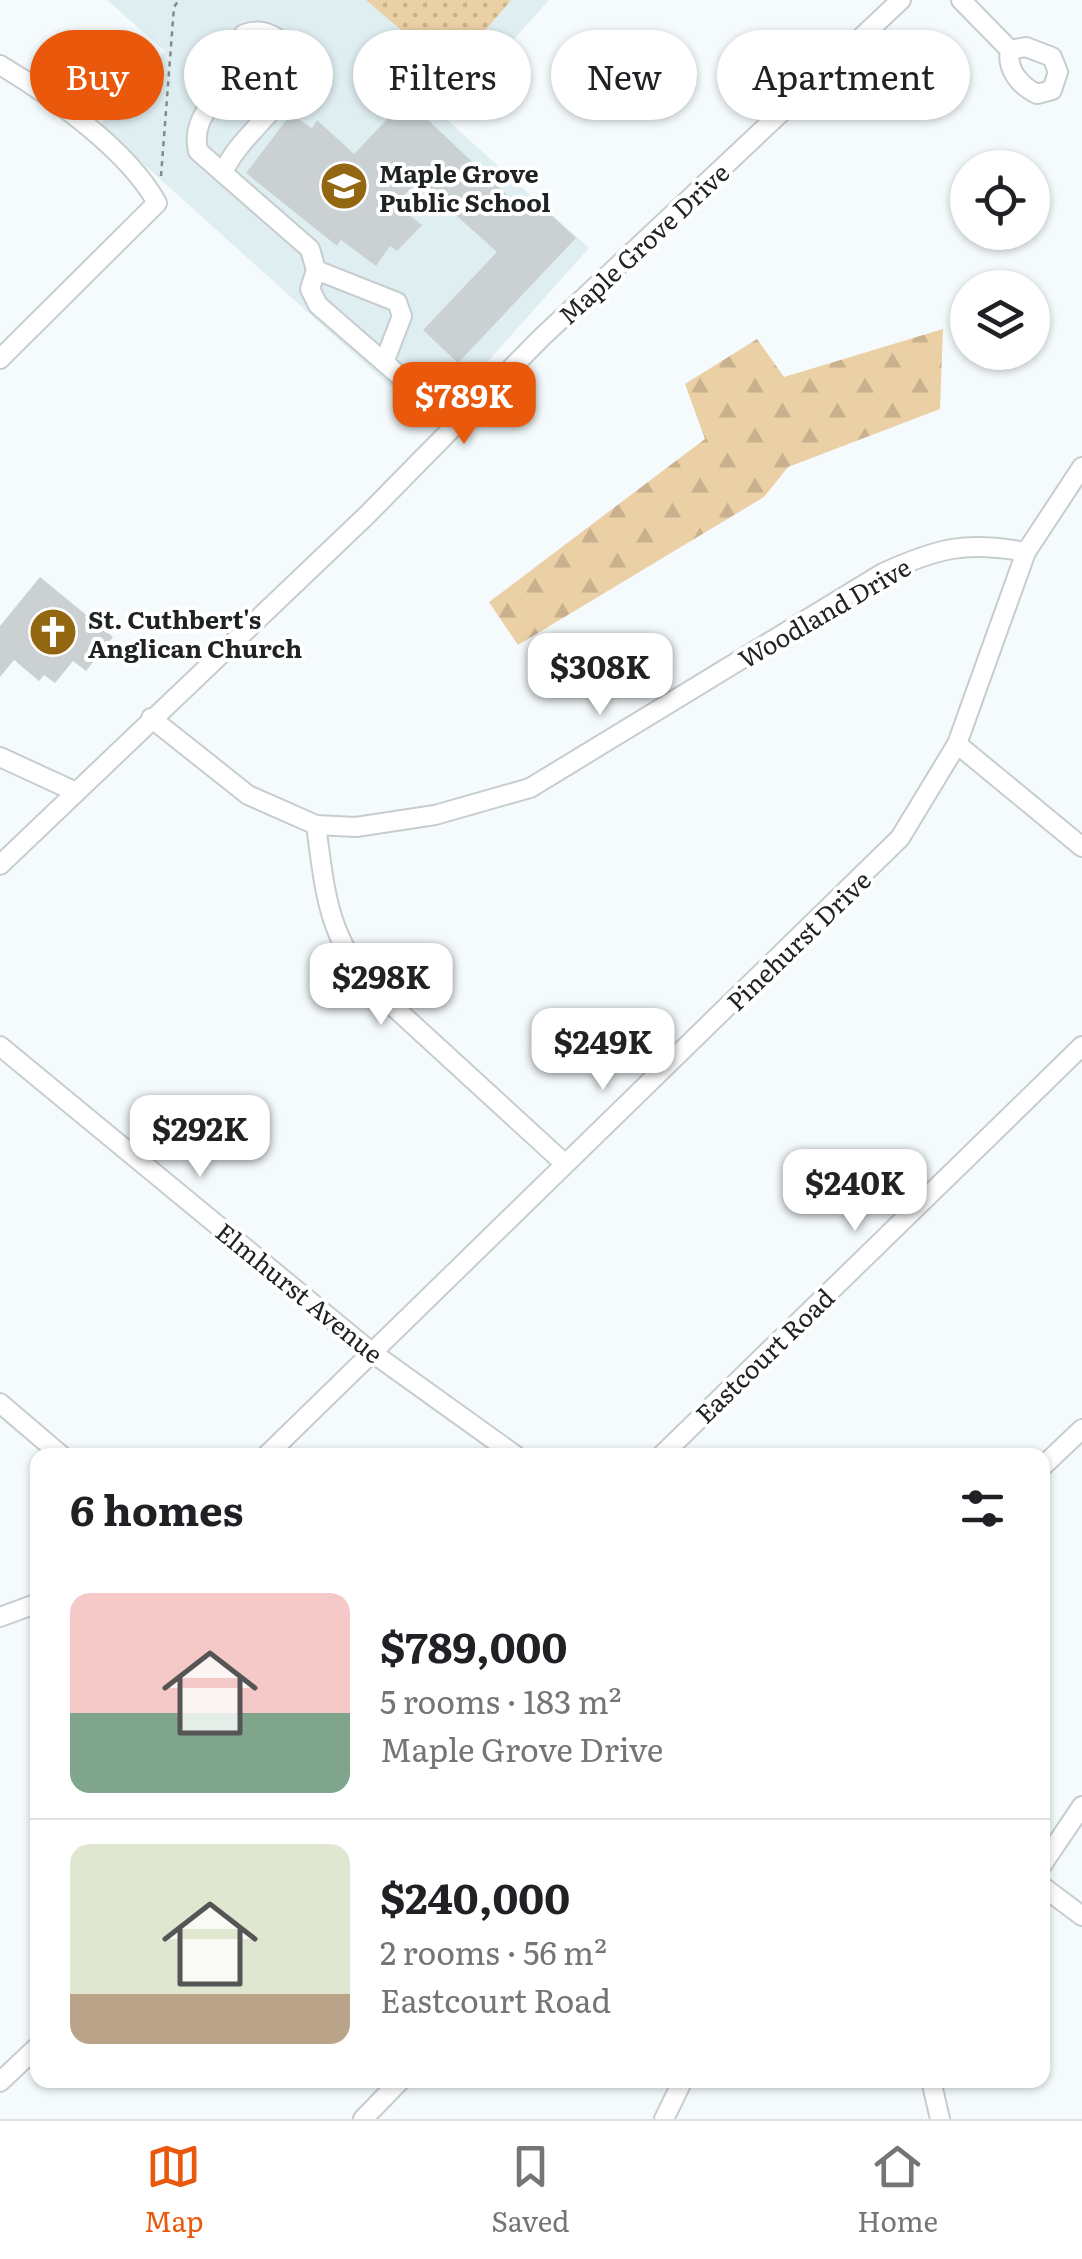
<!DOCTYPE html>
<meta charset="utf-8">
<style>
:root{--surface:#fff;--page:#f6f6f6;--text:#202124;--muted:#757577;--line:#e0e0e0;--accent:#ea580c}
body{margin:0;font-family:Literata,serif;background:var(--page);color:var(--text);height:100vh;display:flex;flex-direction:column;font-size:38px;white-space:nowrap}
*{box-sizing:border-box;margin:0}
p{font-size:32px;color:var(--muted)}
.icon{flex:none;width:55px;height:55px;fill:none;stroke:currentColor;stroke-width:2;stroke-linecap:round;stroke-linejoin:round}
.map{position:relative;flex:1;overflow:hidden}
.panel{position:absolute;left:30px;top:1448px;width:1020px;height:640px;display:flex;flex-direction:column;background:var(--surface);border-radius:20px;box-shadow:0 2px 8px #0004}
.panel>*{flex:none}
.top-card{position:absolute;left:30px;top:30px;width:1022px;height:90px;display:flex;gap:20px}
.buttons{position:absolute;left:950px;top:150px;display:grid;gap:20px}
.buttons a{display:grid;place-items:center;width:100px;height:100px;border-radius:50%;background:var(--surface);box-shadow:0 2px 8px #0004;font-size:50px}
.price{position:absolute;translate:-50% -85px;padding:0 22px;border-radius:20px;background:#fff;color:#222;font-size:32px;line-height:65px;filter:drop-shadow(0 2px 5px #0008)}
.price::after{content:'';position:absolute;left:50%;top:60px;width:30px;height:22px;margin-left:-15px;background:inherit;clip-path:polygon(0 0,100% 0,50% 100%)}
.price.active{background:var(--accent);color:#fff}
ul{padding:0;list-style:none}
li{display:flex;align-items:center;gap:30px;height:250px;padding:0 40px}
li+li{border-top:2px solid var(--line)}
li span{display:grid;place-items:center;flex:none;width:280px;height:200px;border-radius:20px;color:#555}
li>.icon{margin-inline-start:auto}
span .icon{width:120px;height:120px;fill:#fffc;stroke-width:1}
li b{font-size:42px}
h2{display:flex;justify-content:space-between;align-items:center;height:120px;padding:0 40px;font-size:42px}
.tag{padding:0 35px;border-radius:45px;background:var(--surface);box-shadow:0 2px 8px #0004;font-size:35px;line-height:90px}
.tag.active{background:var(--accent);color:#fff}
.dock{display:flex;justify-content:space-around;align-items:center;height:140px;border-top:2px solid var(--line);background:var(--surface);font-size:28px;color:var(--muted)}
.dock a{display:grid;justify-items:center;gap:5px}
.dock .active{color:var(--accent)}
.map>svg:first-child{display:block}
</style>
<div class="map">
<svg width="1082" height="2119" viewBox="0 0 1082 2119">
<defs>
<pattern id="grass-dots" width="8" height="8" patternUnits="userSpaceOnUse" patternTransform="scale(2.5)"><rect width="8" height="8" fill="#ebcfa5"/><path d="M2 2h.1M6 6h.1" fill="none" stroke="#c9b18e" stroke-width="1.8" stroke-linecap="round"/></pattern>
<pattern id="forest-firs" width="22" height="20" patternUnits="userSpaceOnUse" patternTransform="scale(2.5)"><rect width="22" height="20" fill="#ebcfa5"/><path d="M5 1l3.5 6h-7zM16 11l3.5 6h-7z" fill="#c9b18e"/></pattern>
</defs>
<rect width="100%" height="100%" fill="#f5fbfd"/>
<!-- built -->
<path fill="#dfeef1" d="M 107,0 L 549,0 L 444,117 L 589,248 L 432,424 L 100,125 L 165,51 Z"/>
<!-- grass -->
<path fill="url(#grass-dots)" d="M 366,0 L 511,0 L 450,72 Z"/>
<!-- forest -->
<path fill="url(#forest-firs)" d="M 943,329 L 940,409 L 788,467 L 764,497 L 518,645 L 489,602 L 705,439 L 685,384 L 757,339 L 784,377 Z"/>
<!-- building -->
<g fill="#cbd1d3">
<path d="M 124,49 L 141,65 L 116,90 L 99,72 Z"/>
<path d="M 406,99 L 526,213 L 537,202 L 576,238 L 458,363 L 423,330 L 497,252 L 419,182 L 394,203 L 422,225 L 397,251 L 390,246 L 376,266 L 341,240 L 337,246 L 246,173 L 291,114 L 312,128 L 317,120 L 354,154 Z"/>
<path d="M 40,577 L 113,637 L 86,671 L 73,661 L 55,683 L 44,675 L 39,681 L 14,660 L 0,677 L 0,626 Z"/>
</g>
<g fill="none" stroke-linecap="round" stroke-linejoin="round">
<!-- minor casing -->
<g stroke="#c7cdcf" stroke-width="22">
<g id="minor">
<path d="M 961,0 L 1010,50 C 1006,69 1020,86 1037,94 L 1052,90 L 1058,72 L 1052,57 L 1026,47 L 1010,50"/>
<path d="M 0,65 C 52,96 128,150 157,203 L 0,359"/>
<path d="M 276,102 L 231,59 L 244,34 C 269,25 286,43 298,63 C 289,107 240,133 223,173 L 310,249 L 316,270 L 397,302 L 402,316 L 385,360"/>
<path d="M 223,173 L 198,151 C 190,116 220,95 242,72"/>
<path d="M 316,270 L 310,289 L 318,305 L 454,423"/>
<path d="M 151,718 L 248,795 L 316,825 L 356,827 L 435,815 L 530,788 L 883,573 C 938,548 965,541 1026,552"/>
<path d="M 957,744 L 1082,847"/>
<path d="M 0,757 L 76,792"/>
<path d="M 316,825 C 325,891 327,935 372,987 L 564,1163"/>
<path d="M 0,865 L 367,515 L 541,338 L 901,0"/>
<path d="M 0,1046 L 370,1351 L 515,1455"/>
<path d="M 0,1403 L 61,1455"/>
<path d="M 267,1455 L 900,838 L 957,744 L 1026,552 L 1082,467"/>
<path d="M 662,1455 L 1082,1046"/>
<path d="M 1042,1467 L 1082,1429"/>
<path d="M 0,1617 L 38,1603"/>
<path d="M 1042,1865 L 1082,1806"/>
<path d="M 1042,1886 L 1082,1916"/>
<path d="M 931,2080 L 940,2119"/>
<path d="M 0,2082 L 38,2046"/>
<path d="M 363,2119 L 401,2080"/>
<path d="M 664,2119 L 683,2080"/>
</g>
</g>
<!-- path -->
<path stroke="#84898a" stroke-width="2.5" stroke-dasharray="5 5" stroke-linecap="butt" d="M 161,176 L 174,7 L 179,0"/>
<!-- minor -->
<use href="#minor" stroke="#fff" stroke-width="18"/>
</g>
<!-- icons -->
<defs>
<g id="school-disc" transform="scale(2.5)"><circle r="9.5" fill="#936712" stroke="#fff"/><path d="M0-5L7-2L0 1L-7-2ZM-4 1L0 2.5L4 1V4Q0 6-4 4Z" fill="#fff"/></g>
<g id="church-disc" transform="scale(2.5)"><circle r="9.5" fill="#936712" stroke="#fff"/><path d="M-1.2-6h2.4v3.5h3.3v2.4h-3.3V6h-2.4V-.1h-3.3v-2.4h3.3Z" fill="#fff"/></g>
</defs>
<g fill-rule="evenodd">
<use href="#school-disc" x="344" y="186"/>
<use href="#church-disc" x="53" y="632"/>
</g>
<g text-anchor="middle" dominant-baseline="central" stroke-width="8" stroke-linejoin="round" paint-order="stroke">
<!-- poi labels -->
<g font-size="25" font-weight="bold" fill="#202323" stroke="#fff" text-anchor="start">
<text x="379" y="172">Maple Grove<tspan x="379" dy="29">Public School</tspan></text>
<text x="88" y="618">St. Cuthbert's<tspan x="88" dy="29">Anglican Church</tspan></text>
</g>
<!-- street labels -->
<g font-size="25" fill="#202323" stroke="#fff">
<text transform="translate(643 243) rotate(-43)">Maple Grove Drive</text>
<text transform="translate(824 612) rotate(-30)">Woodland Drive</text>
<text transform="translate(798 940) rotate(-44)">Pinehurst Drive</text>
<text transform="translate(300 1292) rotate(39)">Elmhurst Avenue</text>
<text transform="translate(764 1355) rotate(-44)">Eastcourt Road</text>
</g>
</g>
</svg>
<div class="buttons">
<a><svg class="icon" aria-label="locate" viewBox="0 0 24 24"><circle cx="12" cy="12" r="6"/><path d="M12 2v4M12 18v4M2 12h4M18 12h4"/></svg></a>
<a><svg class="icon" aria-label="layers" viewBox="0 0 24 24"><path d="M12 4l9 5-9 5-9-5zM3 14l9 5 9-5"/></svg></a>
</div>
<b class="price active" style="left:464px;top:447px">$789K</b>
<b class="price" style="left:600px;top:718px">$308K</b>
<b class="price" style="left:381px;top:1028px">$298K</b>
<b class="price" style="left:603px;top:1093px">$249K</b>
<b class="price" style="left:200px;top:1180px">$292K</b>
<b class="price" style="left:855px;top:1234px">$240K</b>
<div class="top-card">
<a class="tag active">Buy</a>
<a class="tag">Rent</a>
<a class="tag">Filters</a>
<a class="tag">New</a>
<a class="tag">Apartment</a>
</div>
<section class="panel">
<h2>6 homes<svg class="icon" aria-label="filters" viewBox="0 0 24 24"><path d="M4 7h16M4 17h16"/><circle cx="9" cy="7" r="2"/><circle cx="15" cy="17" r="2"/></svg></h2>
<ul>
<li><span style="background:linear-gradient(#f6c9c9 60%,#7fa58c 0)"><svg class="icon" aria-label="home" viewBox="0 0 24 24"><path d="M3 11l9-7 9 7M6 9v11h12V9"/></svg></span><div><b>$789,000</b><p>5 rooms · 183 m²</p><p>Maple Grove Drive</p></div></li>
<li><span style="background:linear-gradient(#dfe7d0 75%,#b9a48a 0)"><svg class="icon" aria-label="home" viewBox="0 0 24 24"><path d="M3 11l9-7 9 7M6 9v11h12V9"/></svg></span><div><b>$240,000</b><p>2 rooms · 56 m²</p><p>Eastcourt Road</p></div></li>
</ul>
</section>
</div>
<nav class="dock">
<a class="active"><svg class="icon" aria-label="map" viewBox="0 0 24 24"><path d="M3 6l6-2 6 2 6-2v14l-6 2-6-2-6 2zM9 4v14M15 6v14"/></svg>Map</a>
<a><svg class="icon" aria-label="saved" viewBox="0 0 24 24"><path d="M7 4h10v16l-5-4-5 4z"/></svg>Saved</a>
<a><svg class="icon" aria-label="home" viewBox="0 0 24 24"><path d="M3 11l9-7 9 7M6 9v11h12V9"/></svg>Home</a>
</nav>
